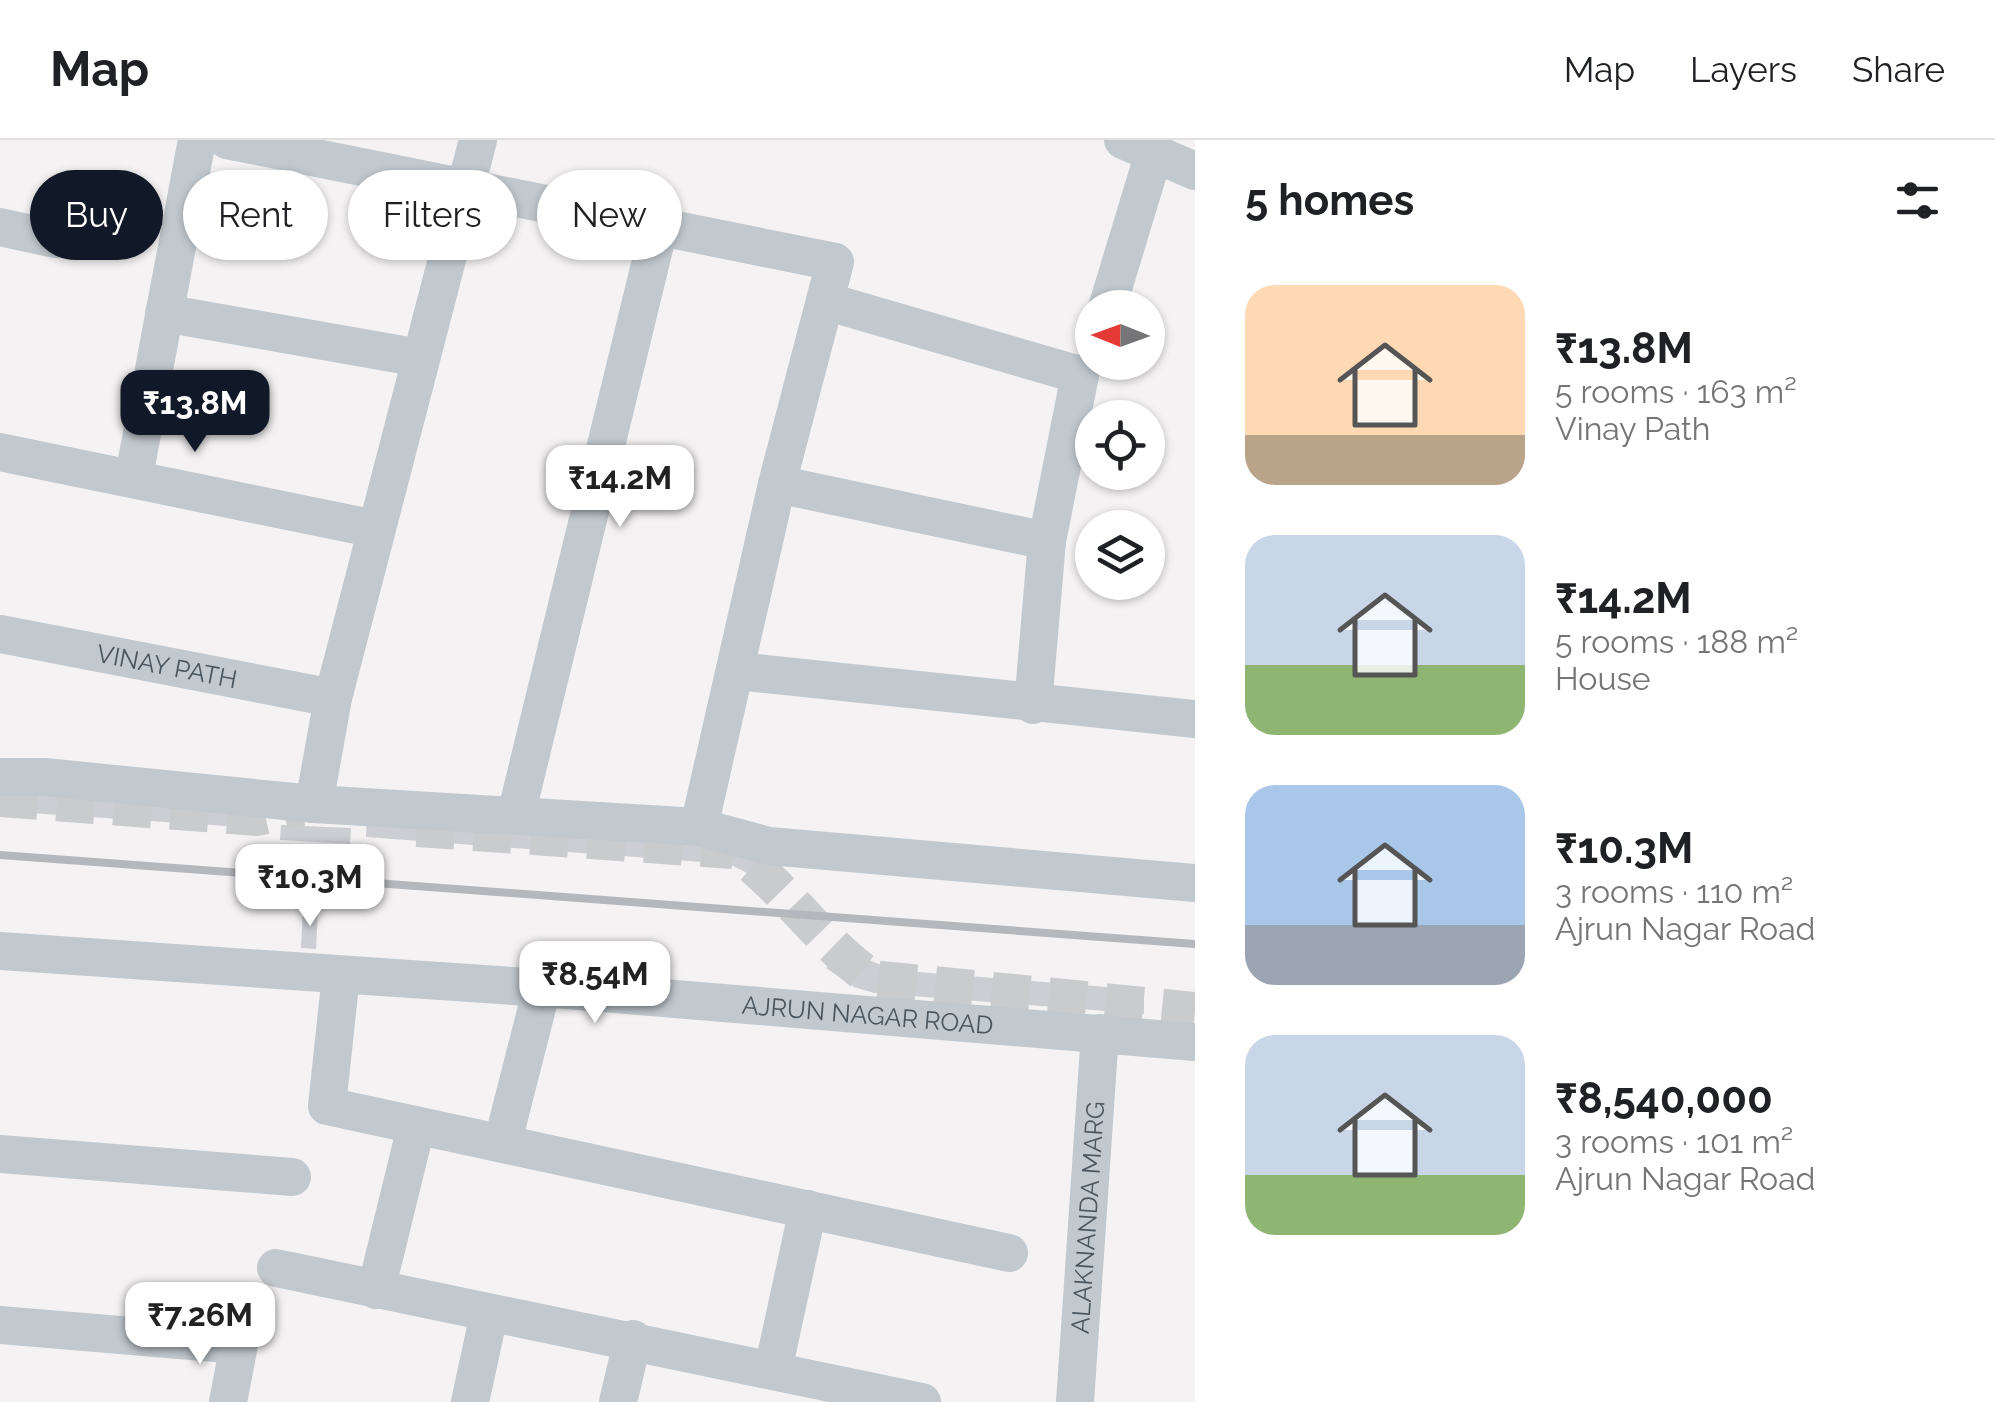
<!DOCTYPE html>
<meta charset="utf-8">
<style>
:root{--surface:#fff;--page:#f6f6f6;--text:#202124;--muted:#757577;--line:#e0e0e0;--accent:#111827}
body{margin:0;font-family:Raleway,sans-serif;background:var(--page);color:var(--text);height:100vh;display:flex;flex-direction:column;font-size:38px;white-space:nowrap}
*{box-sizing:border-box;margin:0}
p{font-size:32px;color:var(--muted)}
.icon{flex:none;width:55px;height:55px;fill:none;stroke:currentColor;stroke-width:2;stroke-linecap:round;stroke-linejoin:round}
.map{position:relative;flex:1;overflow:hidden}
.side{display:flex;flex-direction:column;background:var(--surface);width:800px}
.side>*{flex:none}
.banner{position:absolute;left:30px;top:30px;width:950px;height:90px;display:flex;gap:20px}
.needle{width:65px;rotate:271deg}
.tools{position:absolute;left:1075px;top:150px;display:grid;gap:20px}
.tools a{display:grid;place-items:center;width:90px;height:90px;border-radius:50%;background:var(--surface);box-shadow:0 2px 8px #0004;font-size:50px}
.price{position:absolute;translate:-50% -85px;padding:0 22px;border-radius:20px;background:#fff;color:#222;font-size:32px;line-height:65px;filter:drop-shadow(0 2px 5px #0008)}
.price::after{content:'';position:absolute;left:50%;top:60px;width:30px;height:22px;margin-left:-15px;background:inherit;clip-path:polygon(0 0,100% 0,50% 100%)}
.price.selected{background:var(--accent);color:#fff}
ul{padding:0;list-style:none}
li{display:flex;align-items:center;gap:30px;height:250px;padding:0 50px}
li span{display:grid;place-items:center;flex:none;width:280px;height:200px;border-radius:30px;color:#555}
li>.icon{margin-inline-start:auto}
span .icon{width:120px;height:120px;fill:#fffc;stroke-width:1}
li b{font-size:42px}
h2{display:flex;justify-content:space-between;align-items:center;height:120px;padding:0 50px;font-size:42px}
.chip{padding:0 35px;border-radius:45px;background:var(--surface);box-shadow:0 2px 8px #0004;font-size:35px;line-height:90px}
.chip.selected{background:var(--accent);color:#fff}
header{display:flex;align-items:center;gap:60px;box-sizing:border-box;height:140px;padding:0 50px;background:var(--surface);border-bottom:2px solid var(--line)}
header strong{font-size:48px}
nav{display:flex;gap:55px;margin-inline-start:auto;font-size:35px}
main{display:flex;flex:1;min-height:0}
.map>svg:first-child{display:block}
</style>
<header>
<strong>Map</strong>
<nav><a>Map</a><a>Layers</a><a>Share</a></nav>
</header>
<main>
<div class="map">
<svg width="1195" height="1262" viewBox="0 0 1195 1262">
<rect width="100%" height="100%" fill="#f4f2f2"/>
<!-- building -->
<g fill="#ccced4">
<path d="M 0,647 L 257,665 L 256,688 L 0,671 Z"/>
<path d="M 367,673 L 734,701 L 765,716 L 749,734 L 729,724 L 366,697 Z"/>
<path d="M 281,685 L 351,688 L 350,704 L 280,700 Z"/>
<path d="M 303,768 L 318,769 L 316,809 L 301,808 Z"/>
<path d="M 848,811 L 893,830 L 1144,850 L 1144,874 L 874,853 L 854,847 L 826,828 Z"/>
</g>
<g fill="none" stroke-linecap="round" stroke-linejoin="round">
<!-- minor-tunnel -->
<g stroke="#cacbcd" stroke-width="38" stroke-dasharray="38 19" stroke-linecap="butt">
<path d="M 0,658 L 257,677 L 301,667"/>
<path d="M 417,688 L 733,710 C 786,747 820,803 873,839 L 1195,871"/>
</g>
<!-- minor -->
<g stroke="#c1c9cf" stroke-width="38">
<path d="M 227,0 L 835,122 L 777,344 L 699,687"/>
<path d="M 1123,0 L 1195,31"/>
<path d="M 0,87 L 55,99"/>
<path d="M 825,161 L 1080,235 L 1047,401 L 1033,565"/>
<path d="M 1107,168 L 1154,13"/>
<path d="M 164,173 L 420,218"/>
<path d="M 0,312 L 375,389"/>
<path d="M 134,336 L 197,0"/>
<path d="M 777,344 L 1047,401"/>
<path id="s1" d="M 0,494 L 333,558"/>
<path d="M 737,531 L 1195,579"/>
<path d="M 0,637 L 45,637 L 314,664 L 699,687 L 769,706 L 1195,743"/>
<path d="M 314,664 L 333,558 L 478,0"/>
<path d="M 516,675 L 659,88"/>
<path id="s2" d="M 0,811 L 542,848 L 1195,902"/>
<path d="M 341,835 L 327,966 L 1009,1113"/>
<path d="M 503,1001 L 542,848"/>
<path d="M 0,1014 L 292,1037"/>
<path d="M 276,1128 L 922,1262"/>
<path d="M 376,1150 L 416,987"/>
<path d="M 0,1185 L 239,1205 L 228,1262"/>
<path d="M 773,1230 L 808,1069"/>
<path d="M 470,1262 L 489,1174"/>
<path d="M 618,1262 L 633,1199"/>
<path id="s3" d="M 1075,1262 L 1100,893"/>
</g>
<!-- rail -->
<path stroke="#b4b7bc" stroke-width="8" d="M 0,715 L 1195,804"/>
</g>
<g text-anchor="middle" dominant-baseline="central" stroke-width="9" stroke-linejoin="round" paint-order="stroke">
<!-- street labels -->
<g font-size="25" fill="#4a555e" stroke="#fff">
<text stroke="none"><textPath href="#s1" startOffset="170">VINAY PATH</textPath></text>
<text stroke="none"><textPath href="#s2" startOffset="870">AJRUN NAGAR ROAD</textPath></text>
<text stroke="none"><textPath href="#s3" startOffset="185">ALAKNANDA MARG</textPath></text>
</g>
</g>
</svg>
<div class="tools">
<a><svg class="needle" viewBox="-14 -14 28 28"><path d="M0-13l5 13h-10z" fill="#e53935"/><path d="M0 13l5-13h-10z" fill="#757577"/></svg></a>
<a><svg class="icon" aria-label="locate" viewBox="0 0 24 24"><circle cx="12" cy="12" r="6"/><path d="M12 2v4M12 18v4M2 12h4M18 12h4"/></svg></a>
<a><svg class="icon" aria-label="layers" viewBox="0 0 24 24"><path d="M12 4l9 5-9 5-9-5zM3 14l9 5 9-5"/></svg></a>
</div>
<b class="price selected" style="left:195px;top:315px">₹13.8M</b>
<b class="price" style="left:620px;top:390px">₹14.2M</b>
<b class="price" style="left:310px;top:789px">₹10.3M</b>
<b class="price" style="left:595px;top:886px">₹8.54M</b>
<b class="price" style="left:200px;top:1227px">₹7.26M</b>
<div class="banner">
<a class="chip selected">Buy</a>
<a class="chip">Rent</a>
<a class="chip">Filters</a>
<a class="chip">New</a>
</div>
</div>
<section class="side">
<h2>5 homes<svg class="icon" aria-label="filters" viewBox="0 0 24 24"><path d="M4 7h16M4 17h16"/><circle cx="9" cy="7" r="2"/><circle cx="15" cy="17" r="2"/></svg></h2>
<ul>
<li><span style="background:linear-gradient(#ffd9b3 75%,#b9a48a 0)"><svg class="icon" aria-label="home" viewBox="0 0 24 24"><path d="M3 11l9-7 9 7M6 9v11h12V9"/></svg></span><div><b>₹13.8M</b><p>5 rooms · 163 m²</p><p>Vinay Path</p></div></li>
<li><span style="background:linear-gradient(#c9d6e8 65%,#8fb573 0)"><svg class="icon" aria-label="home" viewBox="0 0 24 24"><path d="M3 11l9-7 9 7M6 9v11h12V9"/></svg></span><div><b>₹14.2M</b><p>5 rooms · 188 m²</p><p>House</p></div></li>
<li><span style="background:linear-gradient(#a9c7e8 70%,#9aa5b1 0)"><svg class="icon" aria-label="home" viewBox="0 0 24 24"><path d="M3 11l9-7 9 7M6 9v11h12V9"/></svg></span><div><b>₹10.3M</b><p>3 rooms · 110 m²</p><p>Ajrun Nagar Road</p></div></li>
<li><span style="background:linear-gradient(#c9d6e8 70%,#8fb573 0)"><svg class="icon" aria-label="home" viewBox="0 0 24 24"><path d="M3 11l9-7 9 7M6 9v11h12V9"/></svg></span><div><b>₹8,540,000</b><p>3 rooms · 101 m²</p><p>Ajrun Nagar Road</p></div></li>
</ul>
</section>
</main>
